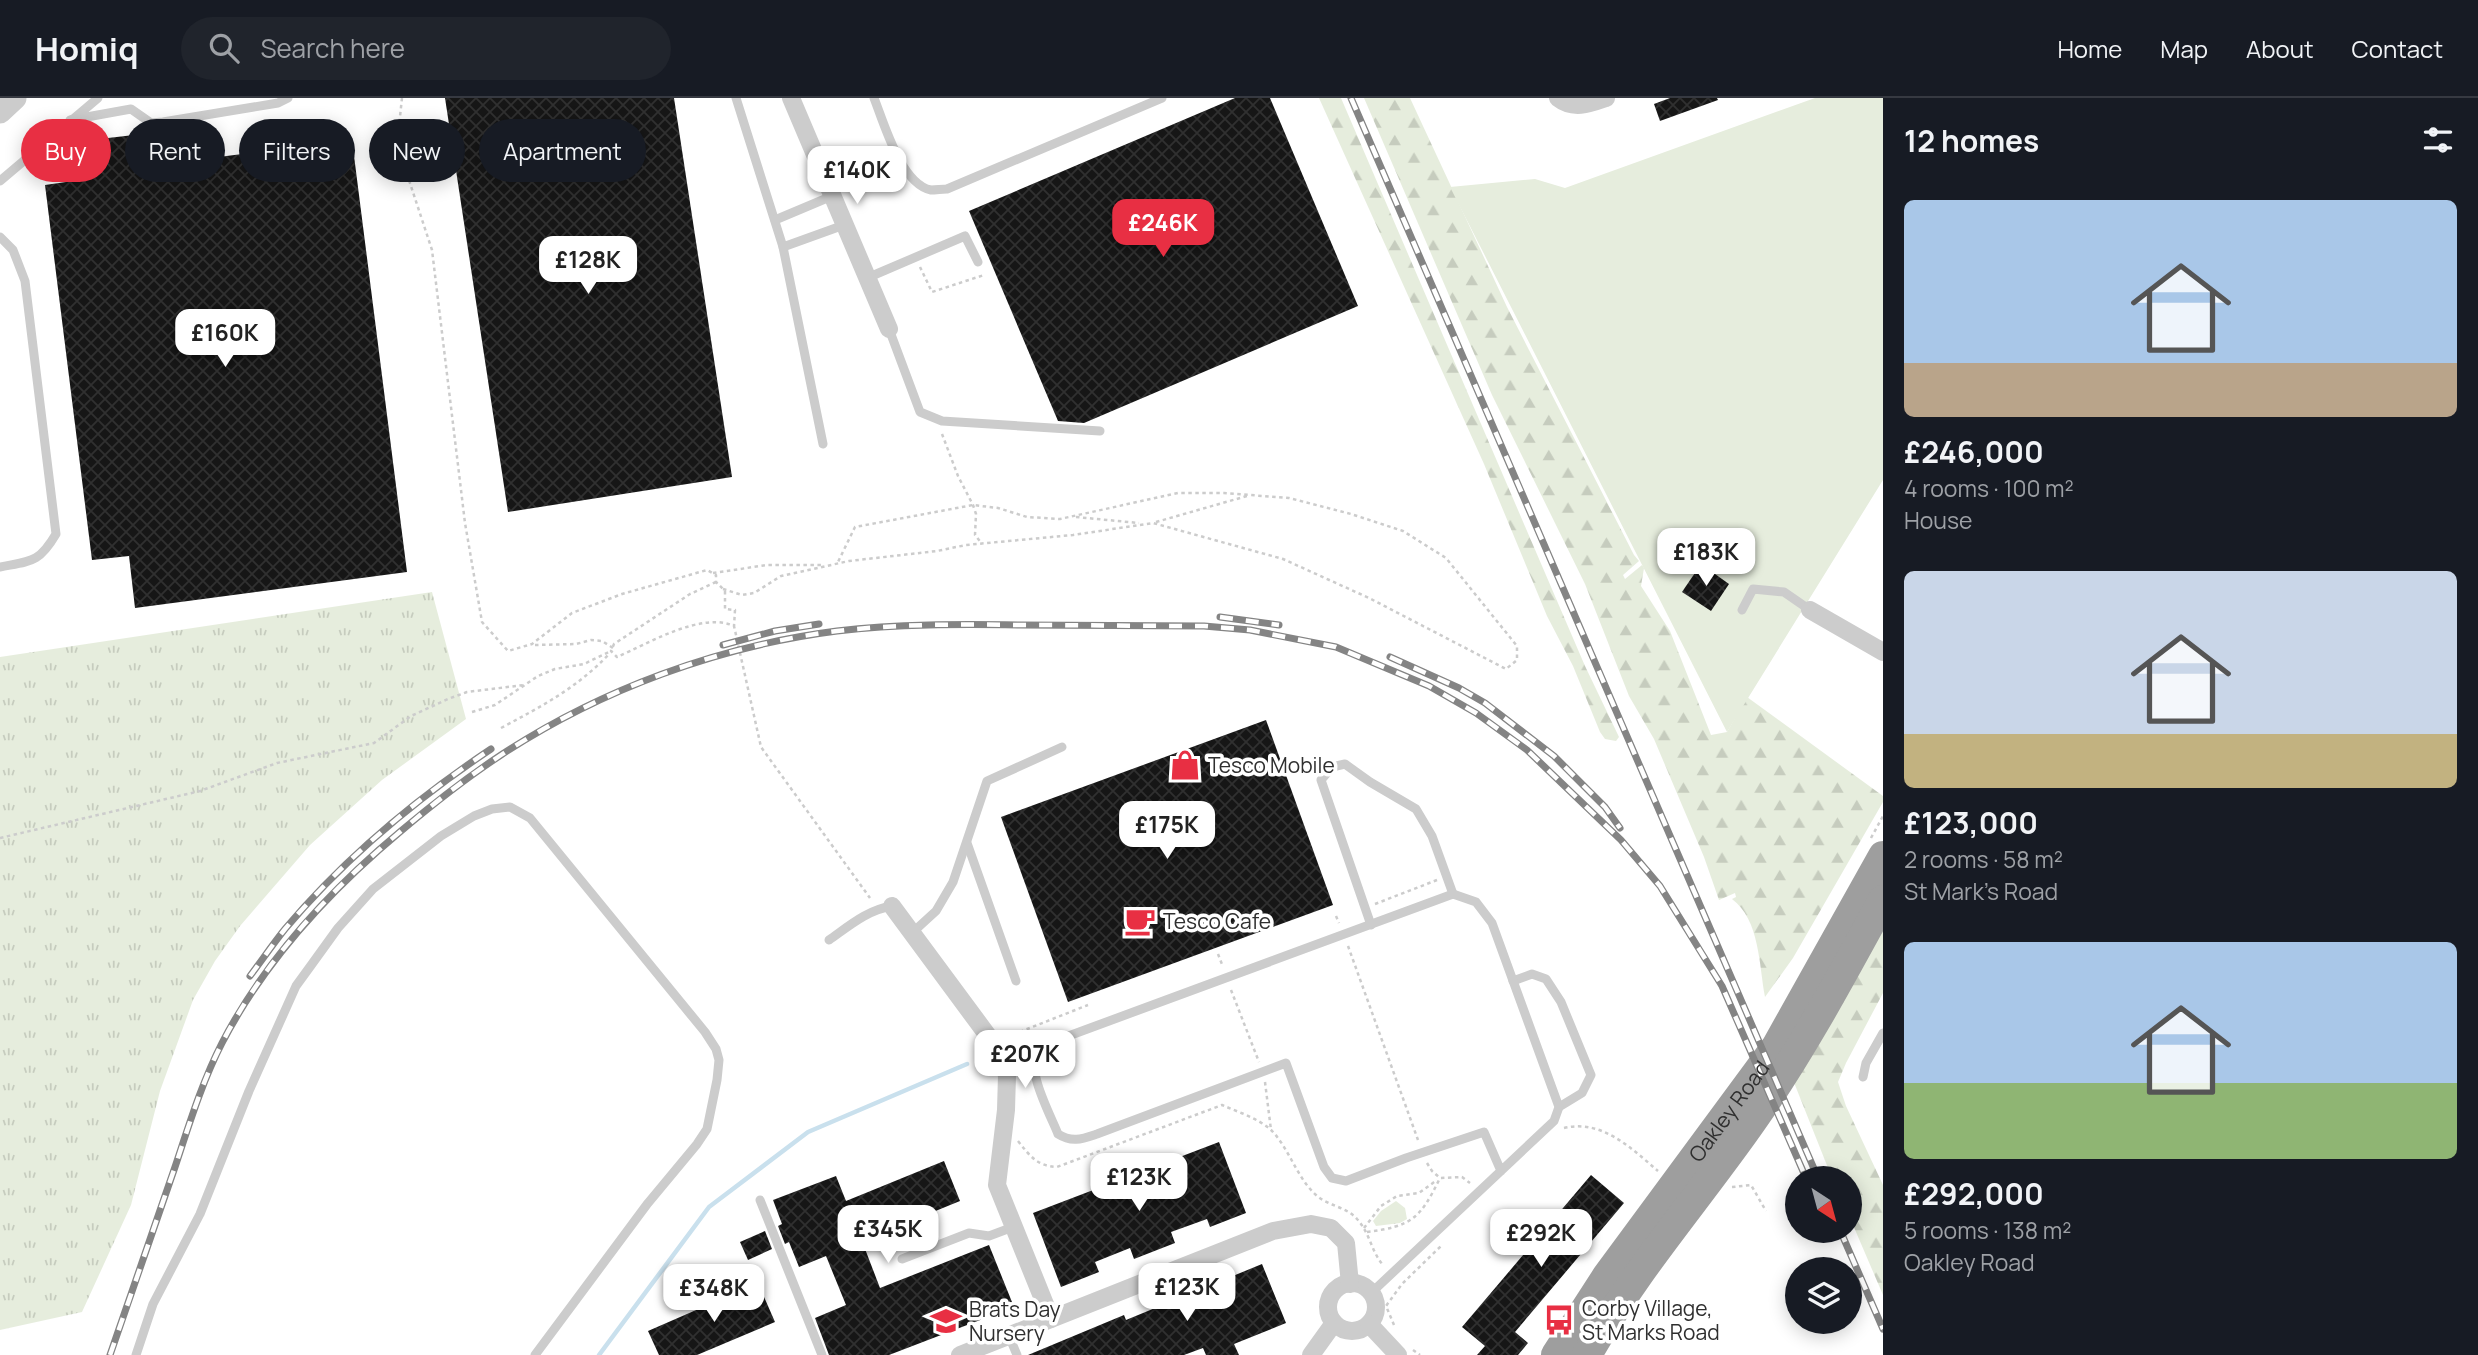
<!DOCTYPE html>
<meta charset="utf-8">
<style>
:root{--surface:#171b24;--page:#20242c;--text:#f1f3f6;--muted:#9ea1a6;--line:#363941;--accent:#e82f43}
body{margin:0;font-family:Manrope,sans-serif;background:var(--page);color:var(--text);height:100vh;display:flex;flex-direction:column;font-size:26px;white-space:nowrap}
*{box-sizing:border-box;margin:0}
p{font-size:23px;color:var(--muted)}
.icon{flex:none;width:38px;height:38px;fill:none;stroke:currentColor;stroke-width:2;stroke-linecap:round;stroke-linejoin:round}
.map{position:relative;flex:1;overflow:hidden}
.details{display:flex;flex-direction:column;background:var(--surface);width:595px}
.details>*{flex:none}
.guide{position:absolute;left:21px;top:21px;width:665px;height:63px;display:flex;gap:14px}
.needle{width:46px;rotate:144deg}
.buttons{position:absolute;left:1785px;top:1068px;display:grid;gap:14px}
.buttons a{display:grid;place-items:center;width:77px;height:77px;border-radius:50%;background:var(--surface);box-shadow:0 4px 18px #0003;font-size:35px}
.price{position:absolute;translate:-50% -60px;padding:0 16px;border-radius:14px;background:#fff;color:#222;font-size:23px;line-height:46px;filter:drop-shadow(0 2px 4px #0008)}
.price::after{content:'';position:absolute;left:50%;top:42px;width:21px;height:16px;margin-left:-10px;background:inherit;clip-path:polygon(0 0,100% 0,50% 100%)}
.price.selected{background:var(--accent);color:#fff}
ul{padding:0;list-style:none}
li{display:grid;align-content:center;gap:14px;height:371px;padding:0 21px}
li span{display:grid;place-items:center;height:217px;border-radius:10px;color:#555}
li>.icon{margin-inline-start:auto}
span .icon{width:126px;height:126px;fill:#fffc;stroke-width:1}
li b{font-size:30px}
h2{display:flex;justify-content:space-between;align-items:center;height:84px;padding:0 21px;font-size:30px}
.tag{padding:0 24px;border-radius:32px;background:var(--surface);box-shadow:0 4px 18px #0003;font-size:24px;line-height:63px}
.tag.selected{background:var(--accent);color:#fff}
header{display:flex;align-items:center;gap:42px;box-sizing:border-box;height:98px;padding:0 35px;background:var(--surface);border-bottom:2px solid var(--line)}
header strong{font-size:33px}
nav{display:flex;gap:38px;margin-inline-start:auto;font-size:24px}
.search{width:490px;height:63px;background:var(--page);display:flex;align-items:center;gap:18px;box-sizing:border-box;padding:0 24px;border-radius:38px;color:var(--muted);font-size:26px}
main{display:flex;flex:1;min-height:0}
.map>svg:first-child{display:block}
</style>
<header>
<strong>Homiq</strong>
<div class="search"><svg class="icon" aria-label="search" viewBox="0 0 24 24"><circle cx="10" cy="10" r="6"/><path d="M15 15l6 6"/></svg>Search here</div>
<nav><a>Home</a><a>Map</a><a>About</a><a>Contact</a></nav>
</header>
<main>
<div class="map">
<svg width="1883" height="1257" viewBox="0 0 1883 1257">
<defs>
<pattern id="grass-tufts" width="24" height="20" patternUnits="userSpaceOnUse" patternTransform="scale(1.75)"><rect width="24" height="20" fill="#e6eddd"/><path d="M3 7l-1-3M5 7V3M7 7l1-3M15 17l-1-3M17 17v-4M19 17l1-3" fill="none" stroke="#c6ccbe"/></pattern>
<pattern id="forest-firs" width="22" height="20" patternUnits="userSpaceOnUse" patternTransform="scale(1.75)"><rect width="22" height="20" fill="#e6eddd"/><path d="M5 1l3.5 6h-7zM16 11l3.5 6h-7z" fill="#c6ccbe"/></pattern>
<pattern id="building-cross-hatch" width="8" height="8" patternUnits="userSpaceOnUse" patternTransform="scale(1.75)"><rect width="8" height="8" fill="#161616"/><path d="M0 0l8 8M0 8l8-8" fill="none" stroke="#303030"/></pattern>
</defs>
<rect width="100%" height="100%" fill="#fff"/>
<!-- grass -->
<g fill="url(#grass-tufts)">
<path d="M 432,494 L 466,621 L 382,682 L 310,747 L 240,828 L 215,863 L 193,902 L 160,993 L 131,1107 L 82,1214 L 0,1232 L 0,559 Z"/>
<path d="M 1396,1103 L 1405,1110 L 1407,1121 L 1400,1125 L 1376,1128 L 1373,1123 L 1381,1113 Z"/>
</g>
<!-- forest -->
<g fill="url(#forest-firs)">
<path d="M 1319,0 L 1341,0 L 1585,568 L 1619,639 L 1616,643 L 1605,641 L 1600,634 L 1573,568 L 1547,518 L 1484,366 Z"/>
<path d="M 1364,0 L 1410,0 L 1507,209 L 1634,457 L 1639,463 L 1623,477 L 1625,481 L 1642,467 L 1644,470 L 1641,488 L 1670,533 L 1711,637 L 1727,634 L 1747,599 L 1883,698 L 1883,704 L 1793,860 L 1765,899 C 1759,867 1760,822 1732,801 L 1736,799 L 1735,795 L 1719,802 L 1704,759 L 1654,641 L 1629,598 L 1585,486 L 1492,297 Z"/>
<path d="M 1883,825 L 1883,895 L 1846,965 L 1838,984 L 1846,1008 L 1883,1087 L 1883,1197 L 1850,1120 L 1850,1080 L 1832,1080 L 1793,982 Z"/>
</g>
<!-- green -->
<path fill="#e6eddd" d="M 1815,0 L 1883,0 L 1883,382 L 1727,634 L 1450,89 L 1535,81 L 1565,90 Z"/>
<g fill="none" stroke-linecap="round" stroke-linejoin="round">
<!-- stream -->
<path stroke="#c9e0ed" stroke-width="4.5" d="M 599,1257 L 709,1109 L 808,1034 L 967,966"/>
</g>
<!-- building -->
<g fill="url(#building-cross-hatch)">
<path d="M 445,0 L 674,0 L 732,379 L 508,414 Z"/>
<path d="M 1235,0 L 1270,0 L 1358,208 L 1084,325 L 1058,323 L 969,113 Z"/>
<path d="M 1670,0 L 1717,0 L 1718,2 L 1660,23 L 1654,6 Z"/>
<path d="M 134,37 L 136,54 L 202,44 L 203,61 L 352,42 L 407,474 L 135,510 L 129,458 L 92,462 L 45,87 L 87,81 L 82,43 Z"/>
<path d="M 1701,466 L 1729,486 L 1711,513 L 1682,494 Z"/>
<path d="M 1266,622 L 1333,807 L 1068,904 L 1001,719 Z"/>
<path d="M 1219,1044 L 1246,1115 L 1210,1129 L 1207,1121 L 1171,1134 L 1175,1145 L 1134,1161 L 1130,1150 L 1095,1164 L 1099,1174 L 1061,1189 L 1033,1115 Z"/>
<path d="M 944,1063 L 960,1103 L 862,1143 L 880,1190 L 989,1147 L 1014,1209 L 889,1257 L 829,1257 L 815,1220 L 846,1207 L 826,1158 L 799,1169 L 789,1144 L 785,1146 L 778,1128 L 782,1126 L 773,1102 L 836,1078 L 846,1103 Z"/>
<path d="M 1591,1077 L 1624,1105 L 1515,1234 L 1528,1245 L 1518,1257 L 1477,1257 L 1485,1248 L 1462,1229 Z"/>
<path d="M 765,1133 L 772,1151 L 748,1162 L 740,1144 Z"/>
<path d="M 1262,1166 L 1286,1225 L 1234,1246 L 1239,1257 L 1206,1257 L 1203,1250 L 1184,1257 L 1028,1257 L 1124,1217 L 1126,1222 Z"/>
<path d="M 758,1185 L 775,1224 L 697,1257 L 659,1257 L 648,1233 Z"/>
</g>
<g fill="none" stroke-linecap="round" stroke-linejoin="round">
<!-- path -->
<g stroke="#ccc" stroke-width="2.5" stroke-dasharray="3.5 3.5" stroke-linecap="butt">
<path d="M 402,0 L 398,37 L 406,73 L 432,152 L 465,425 L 482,524 L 508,553 L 532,546 L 572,515 L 622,496 L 707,472 L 716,477 L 716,484 L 725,493 L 725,511 L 735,512 L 734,528"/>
<path d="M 920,169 L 932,194 L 984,177"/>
<path d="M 942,336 L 958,378 L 973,407 L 976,416 L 975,437 L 982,446"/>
<path d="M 1076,419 L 1139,425"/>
<path d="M 1156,424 L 1247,398"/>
<path d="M 713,475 L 767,467 L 821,467"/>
<path d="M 716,484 L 690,496 L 614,546 L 611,553 L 617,559 C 647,546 702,513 734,528 L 761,649 L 870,800"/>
<path d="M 723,491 L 742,497 L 754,495 L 781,478 L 849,463 L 937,453 L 966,447 L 1073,437 L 1153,425 L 1283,461 L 1369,500 L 1506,571 L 1517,562 L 1517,548 L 1446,460 L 1403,433 L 1351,416 L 1289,400 L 1224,395 L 1178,395 L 1060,421 L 1027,419 L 998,410 L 973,407 L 855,429 L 837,466"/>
<path d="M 535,547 L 576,546 L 591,542 L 602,543 L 613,550"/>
<path d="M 472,614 L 495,607 L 538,578 L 555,571 L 584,566 L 611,553"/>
<path d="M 501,630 C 542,608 577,590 609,556"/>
<path d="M 0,740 L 200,693 L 277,665 L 374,645 L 411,618 L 448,601 L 467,594 L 524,587"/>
<path d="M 1871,740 L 1883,718"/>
<path d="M 1375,806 L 1437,782"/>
<path d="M 1336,818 L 1339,825"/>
<path d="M 1348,848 L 1418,1042"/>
<path d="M 1218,856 L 1223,869"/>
<path d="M 1231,892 L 1259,964"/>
<path d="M 1007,939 L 1088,907"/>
<path d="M 1265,984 L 1271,1032"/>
<path d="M 1564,1030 C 1602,1021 1631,1050 1658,1073"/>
<path d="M 1018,1043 C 1030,1058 1037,1068 1057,1069 L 1222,1007 C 1238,1014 1257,1020 1270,1031 C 1289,1049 1296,1079 1316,1097 C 1328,1108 1347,1109 1357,1121 C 1370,1135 1371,1153 1383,1167"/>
<path d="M 1427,1065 L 1432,1073 L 1440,1080 L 1462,1079 L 1470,1085"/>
<path d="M 1732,1089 L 1751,1087 L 1766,1113"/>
<path d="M 1364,1130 L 1381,1108 L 1397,1098 L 1419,1095 L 1437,1082"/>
<path d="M 1367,1134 C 1412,1128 1420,1121 1440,1080"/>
<path d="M 1394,1227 L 1386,1208 L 1402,1186 L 1441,1148"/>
<path d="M 1413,1252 L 1420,1257"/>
</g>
<!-- service -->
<g stroke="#ccc" stroke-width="9">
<path d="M 736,0 L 783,149 L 823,346"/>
<path d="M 874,0 C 884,25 901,86 931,92 C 936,92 942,91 947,91 L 1162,0"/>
<path d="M 70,22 L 131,11 L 151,25 L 163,24 L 278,5 L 288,0"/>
<path d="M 0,83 L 98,0"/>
<path d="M 775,122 L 832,98"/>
<path d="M 0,139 L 13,152 L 25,183 L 56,436 C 39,465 31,463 0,469"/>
<path d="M 783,149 L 844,127"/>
<path d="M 867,180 L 965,138 L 978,164"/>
<path d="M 889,231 L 920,314 L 942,323 L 1100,333"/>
<path d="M 1742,512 L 1753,491 L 1784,494 L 1810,512"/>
<path d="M 967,745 L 1016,883"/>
<path d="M 1371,827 L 1321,682 L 1332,669 L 1345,666 L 1370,684 L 1416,711 L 1432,738 L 1453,796"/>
<path d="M 913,834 L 936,813 L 953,784 L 987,683 L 1062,649"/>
<path d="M 829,842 C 849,828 867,812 892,808"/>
<path d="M 1513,883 L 1532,876 L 1546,881 L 1561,904 L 1591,977 L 1582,995 L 1559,1009"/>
<path d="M 1863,979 L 1866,965 L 1883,935"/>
<path d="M 760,1102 L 822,1257"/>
<path d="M 902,1161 L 969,1135 L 989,1138 L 1013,1129"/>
<path d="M 1371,1195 L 1554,1023 L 1559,1009 L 1492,825 L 1476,804 L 1453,796 L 1063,940 C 1055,943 1044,945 1038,952 C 1024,969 1051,1018 1058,1036 C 1072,1045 1082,1041 1097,1036 L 1286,965 L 1324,1069 L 1332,1080 L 1346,1083 L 1406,1060 L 1484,1034 L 1501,1073"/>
<path d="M 1009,1238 L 1017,1257"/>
<path d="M 136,1257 L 153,1206 L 200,1116 L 249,993 L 296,888 L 312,866 L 338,830 L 373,791 L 441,738 L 474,718 L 492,711 L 510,709 L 530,720 L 705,934 L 716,951 L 719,962 L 717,982 L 707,1031 L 697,1046 L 648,1105 L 535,1257"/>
</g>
<!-- minor -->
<g stroke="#ccc" stroke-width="18">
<path d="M 791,0 L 889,231"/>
<path d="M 1558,0 C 1573,12 1589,6 1606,0"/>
<path d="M 1810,512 L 1883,554"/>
<path d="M 892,808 L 994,946 L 1007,977 L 1006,1012 L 997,1087 L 1051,1221"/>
<circle cx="1352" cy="1209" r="24"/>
<path d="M 1369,1226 L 1398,1257"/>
<path d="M 960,1257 L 1273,1133 L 1311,1126 L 1331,1130 L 1346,1145 L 1350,1186"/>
<path d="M 1311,1257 L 1334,1225"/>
</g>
<!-- tertiary -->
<path stroke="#ccc" stroke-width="23" d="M 0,14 L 15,0"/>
<!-- trunk -->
<g stroke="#9e9e9e" stroke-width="30">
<path id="s1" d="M 1556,1257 L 1607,1178 L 1776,949 L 1883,758"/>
<path d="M 1587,1257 C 1634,1173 1698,1101 1753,1022 C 1802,952 1842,877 1883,802"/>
</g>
<!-- rail casing -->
<g stroke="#848484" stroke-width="7">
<g id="rail">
<path d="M 1351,0 L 1818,1080"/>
<path d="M 1220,519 L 1279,527"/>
<path d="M 723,547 L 775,533 L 819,526"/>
<path d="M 1390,559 L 1459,590 L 1485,605 L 1554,658 L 1605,709 L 1620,730"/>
<path d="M 250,878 C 262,862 273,846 285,831 C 344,761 416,701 491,651"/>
<path d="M 1840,1132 L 1883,1231"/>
<path d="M 110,1257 C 132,1194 153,1132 175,1069 C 189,1027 202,984 222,945 C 265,862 329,793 401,733 C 433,706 466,680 501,657 C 600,592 718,548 837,533 C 898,526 959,526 1020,527 C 1082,527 1143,528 1204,528 L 1250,532 L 1336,549 L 1429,588 L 1476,615 L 1527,652 L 1621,742 L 1660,788 L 1722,888 L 1806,1080"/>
</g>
</g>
<!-- rail -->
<use href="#rail" stroke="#fff" stroke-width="4.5" stroke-dasharray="13" stroke-linecap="butt"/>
</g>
<!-- icons -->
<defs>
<g id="shop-bare" transform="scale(2.415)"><path d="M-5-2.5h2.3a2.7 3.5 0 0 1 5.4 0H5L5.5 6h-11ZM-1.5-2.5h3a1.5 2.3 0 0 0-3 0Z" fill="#e82f43" stroke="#fff" stroke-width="2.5" paint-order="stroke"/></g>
<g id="cafe-bare" transform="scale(2.415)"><path d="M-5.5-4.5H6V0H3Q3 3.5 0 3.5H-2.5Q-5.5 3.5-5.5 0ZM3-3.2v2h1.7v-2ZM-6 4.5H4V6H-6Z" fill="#e82f43" stroke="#fff" stroke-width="2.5" paint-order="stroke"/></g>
<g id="bus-bare" transform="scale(2.415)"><path d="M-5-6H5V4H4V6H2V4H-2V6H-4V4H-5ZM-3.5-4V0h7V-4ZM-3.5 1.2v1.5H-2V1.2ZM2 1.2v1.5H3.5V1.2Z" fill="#e82f43" stroke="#fff" stroke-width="2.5" paint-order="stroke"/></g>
<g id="school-bare" transform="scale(2.415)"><path d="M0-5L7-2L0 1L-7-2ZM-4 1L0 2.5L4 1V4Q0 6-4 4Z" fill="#e82f43" stroke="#fff" stroke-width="2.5" paint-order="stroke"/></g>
</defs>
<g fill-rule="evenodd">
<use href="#shop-bare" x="1185" y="667"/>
<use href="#cafe-bare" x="1140" y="823"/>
<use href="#bus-bare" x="1559" y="1222"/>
<use href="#school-bare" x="946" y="1223"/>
</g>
<g text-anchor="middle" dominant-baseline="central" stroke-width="7" stroke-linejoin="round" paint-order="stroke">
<!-- poi labels -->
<g font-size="21" fill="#2f2f2f" stroke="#fff" text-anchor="start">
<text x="1208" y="667">Tesco Mobile</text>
<text x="1163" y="823">Tesco Cafe</text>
<text x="1582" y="1210">Corby Village,<tspan x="1582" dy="24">St Marks Road</tspan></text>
<text x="969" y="1211">Brats Day<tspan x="969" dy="24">Nursery</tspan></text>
</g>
<!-- street labels -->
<g font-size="21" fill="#2f2f2f" stroke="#fff">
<text stroke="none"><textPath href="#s1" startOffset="299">Oakley Road</textPath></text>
</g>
</g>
</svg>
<div class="buttons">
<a><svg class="needle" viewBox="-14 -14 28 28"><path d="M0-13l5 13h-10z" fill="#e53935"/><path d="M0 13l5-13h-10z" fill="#9ea1a6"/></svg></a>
<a><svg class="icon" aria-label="layers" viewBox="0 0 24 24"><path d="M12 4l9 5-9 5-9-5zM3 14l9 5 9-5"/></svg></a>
</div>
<b class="price" style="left:857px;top:108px">£140K</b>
<b class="price selected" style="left:1163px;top:161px">£246K</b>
<b class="price" style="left:588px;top:198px">£128K</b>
<b class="price" style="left:225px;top:271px">£160K</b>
<b class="price" style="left:1706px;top:490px">£183K</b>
<b class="price" style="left:1167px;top:763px">£175K</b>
<b class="price" style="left:1025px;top:992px">£207K</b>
<b class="price" style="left:1139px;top:1115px">£123K</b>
<b class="price" style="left:888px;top:1167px">£345K</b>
<b class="price" style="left:1541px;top:1171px">£292K</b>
<b class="price" style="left:1187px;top:1225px">£123K</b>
<b class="price" style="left:714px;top:1226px">£348K</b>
<div class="guide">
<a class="tag selected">Buy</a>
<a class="tag">Rent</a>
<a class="tag">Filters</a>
<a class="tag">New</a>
<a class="tag">Apartment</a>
</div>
</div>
<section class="details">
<h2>12 homes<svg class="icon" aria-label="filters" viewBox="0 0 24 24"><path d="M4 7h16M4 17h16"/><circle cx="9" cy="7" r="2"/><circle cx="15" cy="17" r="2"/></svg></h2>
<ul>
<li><span style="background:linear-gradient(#a9c7e8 75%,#b9a48a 0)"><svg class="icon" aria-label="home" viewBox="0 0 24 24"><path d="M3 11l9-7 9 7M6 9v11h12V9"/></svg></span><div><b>£246,000</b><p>4 rooms · 100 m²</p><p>House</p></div></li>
<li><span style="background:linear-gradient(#c9d6e8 75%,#c2b280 0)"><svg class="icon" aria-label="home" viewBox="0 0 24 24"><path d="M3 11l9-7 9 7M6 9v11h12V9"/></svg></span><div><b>£123,000</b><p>2 rooms · 58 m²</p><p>St Mark's Road</p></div></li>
<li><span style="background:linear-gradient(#a9c7e8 65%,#8fb573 0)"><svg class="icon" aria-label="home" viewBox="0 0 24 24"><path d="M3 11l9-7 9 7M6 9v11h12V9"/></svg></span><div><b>£292,000</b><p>5 rooms · 138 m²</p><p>Oakley Road</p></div></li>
</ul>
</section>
</main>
